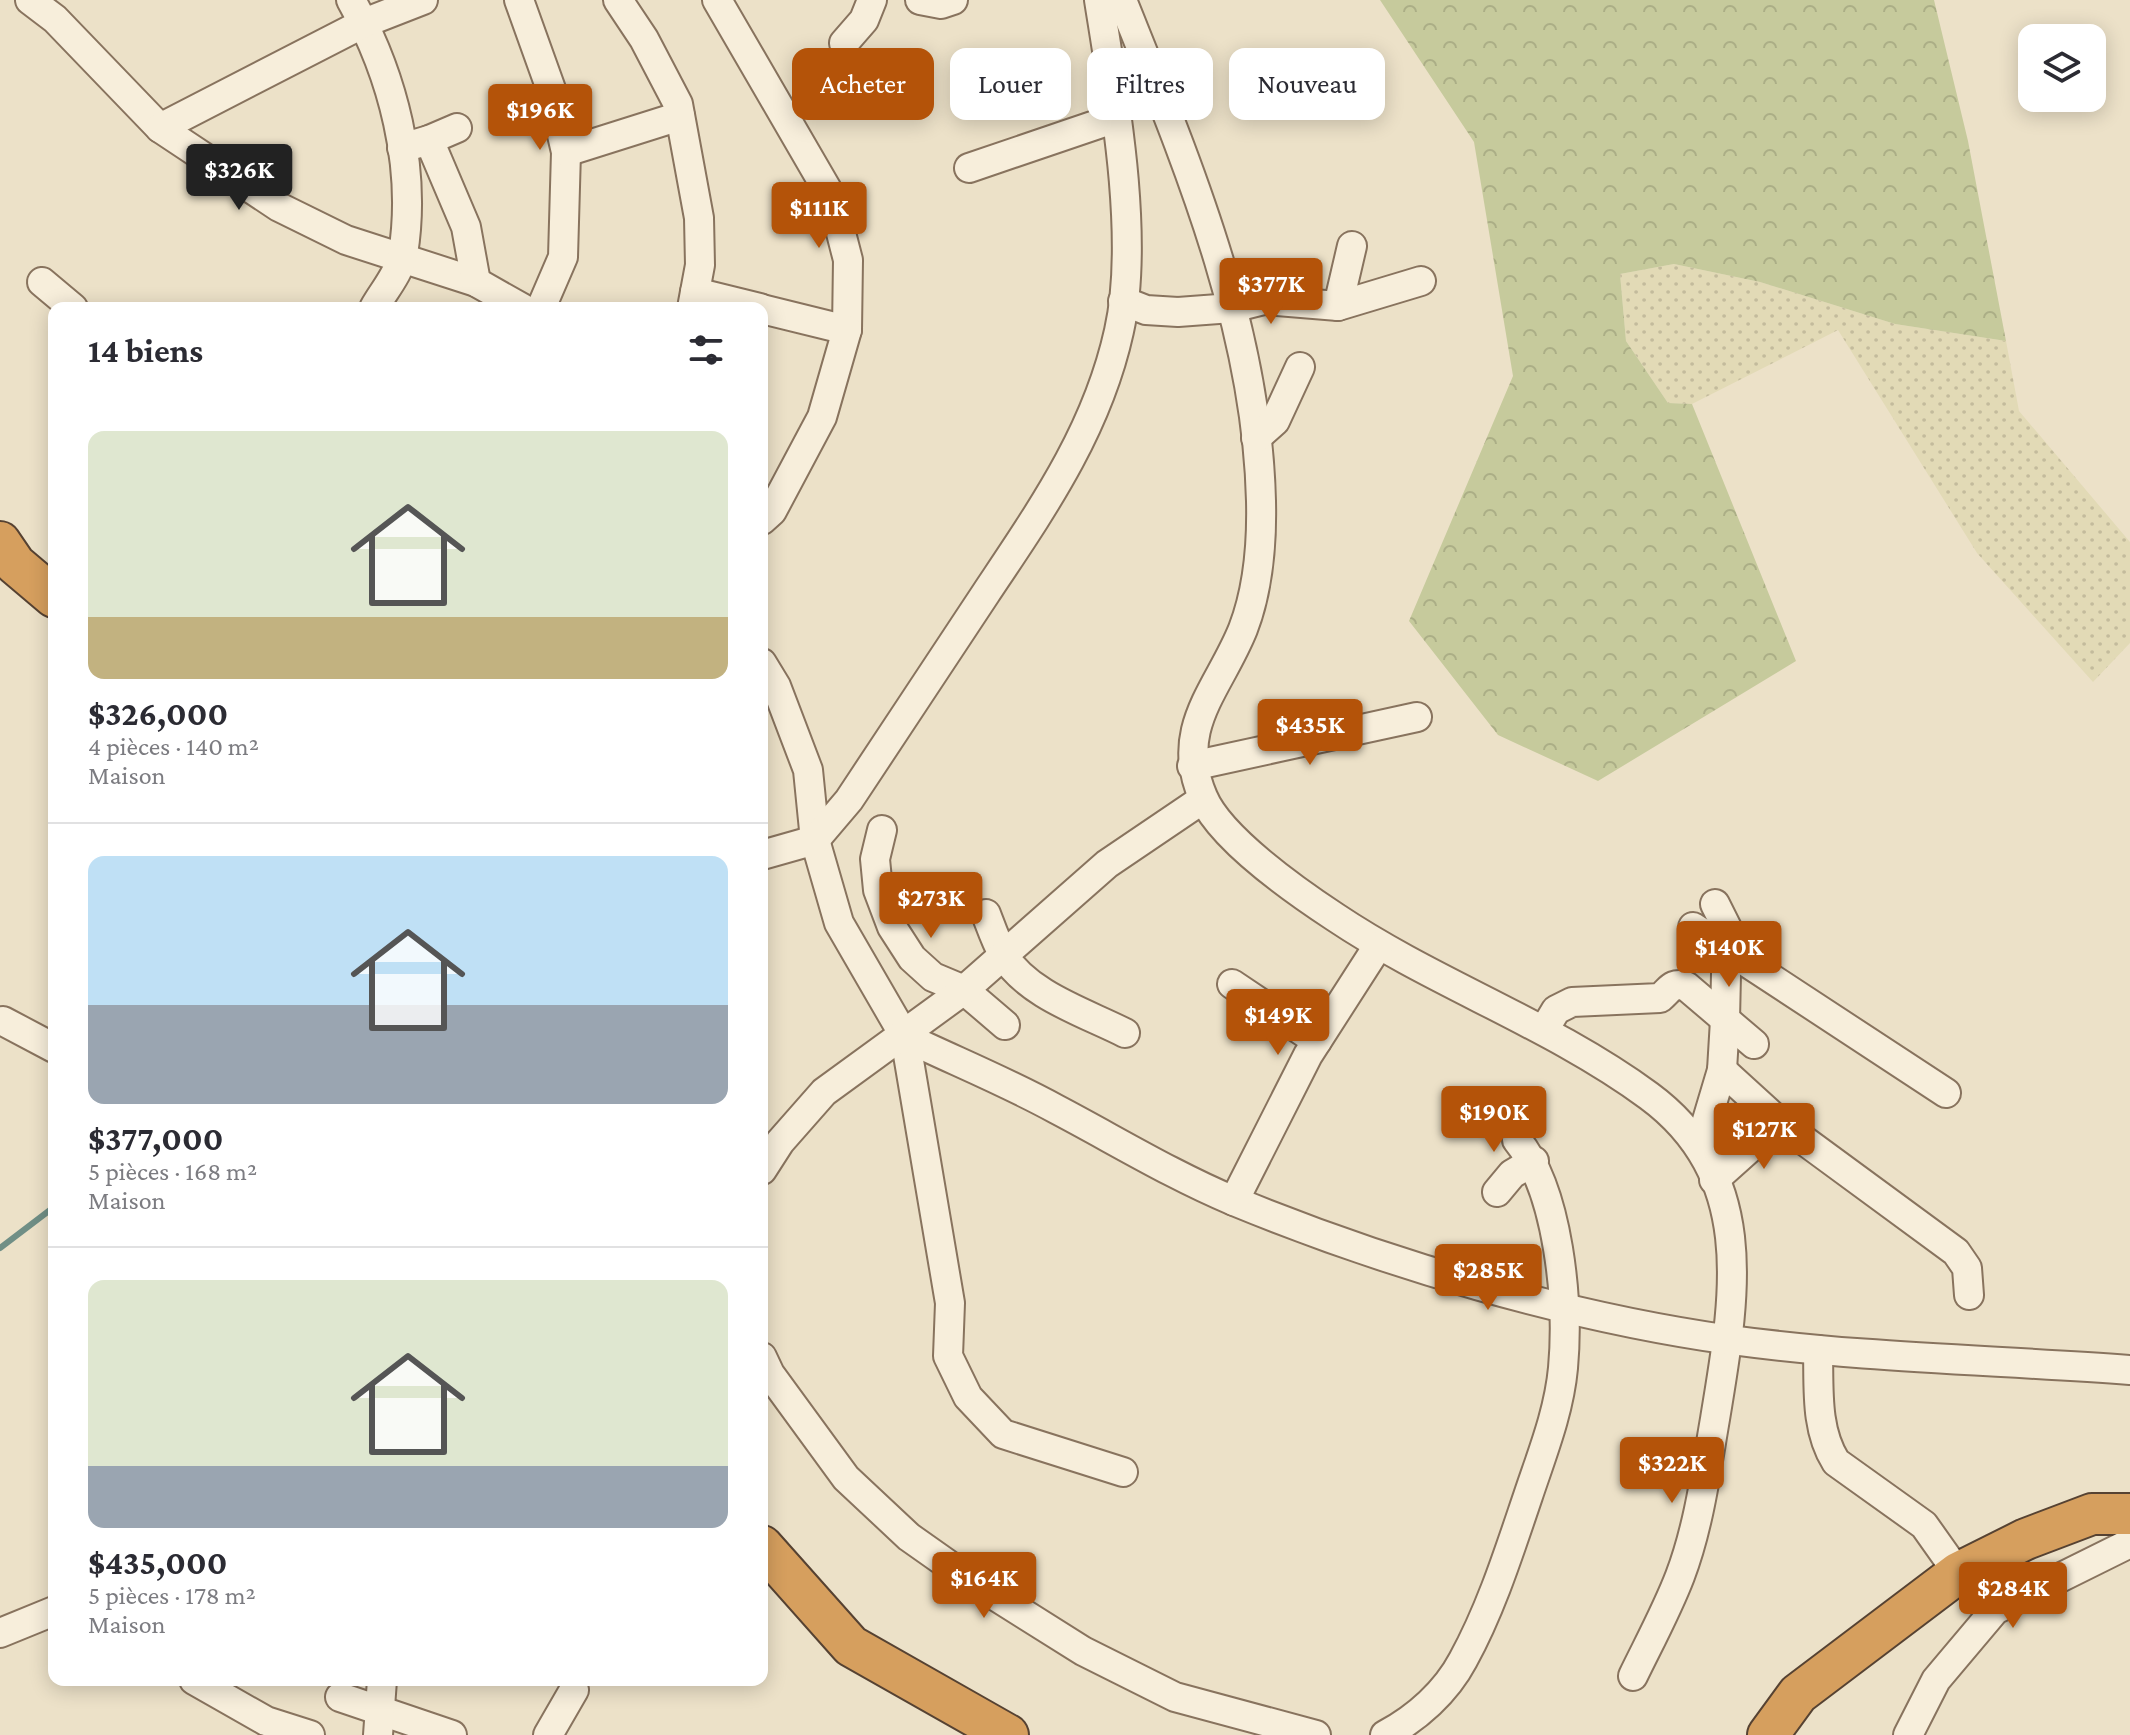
<!DOCTYPE html>
<html lang="fr">
<meta charset="utf-8">
<style>
:root{--surface:#fff;--page:#f7f7f7;--text:#2b2b33;--muted:#7c7c81;--line:#e1e1e2;--accent:#b45309}
body{margin:0;font-family:"Crimson Pro",serif;background:var(--page);color:var(--text);height:100vh;display:flex;flex-direction:column;font-size:30px;white-space:nowrap}
*{box-sizing:border-box;margin:0}
p{font-size:26px;color:var(--muted)}
.icon{flex:none;width:44px;height:44px;fill:none;stroke:currentColor;stroke-width:2;stroke-linecap:round;stroke-linejoin:round}
.map{position:relative;flex:1;overflow:hidden}
.sheet{position:absolute;left:48px;top:302px;width:720px;height:1384px;display:flex;flex-direction:column;background:var(--surface);border-radius:16px;box-shadow:0 4px 20px #0003}
.sheet>*{flex:none}
.guide{position:absolute;left:792px;top:48px;width:760px;height:72px;display:flex;gap:16px}
.tools{position:absolute;left:2018px;top:24px;display:grid;gap:16px}
.tools a{display:grid;place-items:center;width:88px;height:88px;border-radius:16px;background:var(--surface);box-shadow:0 4px 20px #0003;font-size:40px}
.price{position:absolute;translate:-50% -68px;padding:0 18px;border-radius:8px;background:var(--accent);color:#fff;font-size:26px;line-height:52px;filter:drop-shadow(0 2px 4px #0008)}
.price::after{content:'';position:absolute;left:50%;top:48px;width:24px;height:18px;margin-left:-12px;background:inherit;clip-path:polygon(0 0,100% 0,50% 100%)}
.price.current{background:#222;color:#fff}
ul{padding:0;list-style:none}
li{display:grid;align-content:center;gap:16px;height:424px;padding:0 40px}
li+li{border-top:2px solid var(--line)}
li span{display:grid;place-items:center;height:248px;border-radius:16px;color:#555}
li>.icon{margin-inline-start:auto}
span .icon{width:144px;height:144px;fill:#fffc;stroke-width:1}
li b{font-size:34px}
h2{display:flex;justify-content:space-between;align-items:center;height:96px;padding:0 40px;font-size:34px}
.chip{padding:0 28px;border-radius:16px;background:var(--surface);box-shadow:0 4px 20px #0003;font-size:28px;line-height:72px}
.chip.current{background:var(--accent);color:#fff}
.map>svg:first-child{display:block}
</style>
<div class="map">
<svg width="2130" height="1735" viewBox="0 0 2130 1735">
<defs>
<pattern id="farmland-dots" width="8" height="8" patternUnits="userSpaceOnUse" patternTransform="scale(2)"><rect width="8" height="8" fill="#e2dab6"/><path d="M2 2h.1M6 6h.1" fill="none" stroke="#c3bb9c" stroke-width="1.8" stroke-linecap="round"/></pattern>
<pattern id="forest-crowns" width="20" height="18" patternUnits="userSpaceOnUse" patternTransform="scale(2)"><rect width="20" height="18" fill="#c6ca9c"/><path d="M2 6a3 3 0 1 1 6 0M12 15a3 3 0 1 1 6 0" fill="none" stroke="#abae86"/></pattern>
</defs>
<rect width="100%" height="100%" fill="#ece1c8"/>
<!-- farmland -->
<path fill="url(#farmland-dots)" d="M 1674,264 L 1760,282 L 1895,324 L 2006,341 L 2019,411 L 2130,542 L 2130,643 L 2093,682 L 1977,553 L 1838,330 L 1692,404 L 1668,403 L 1626,341 L 1620,274 Z"/>
<!-- forest -->
<path fill="url(#forest-crowns)" d="M 1380,0 L 1934,0 L 1968,141 L 2006,341 L 1895,324 L 1760,282 L 1674,264 L 1620,274 L 1626,341 L 1668,403 L 1692,404 L 1796,661 L 1598,781 L 1498,735 L 1409,621 L 1513,376 L 1474,142 Z"/>
<g fill="none" stroke-linecap="round" stroke-linejoin="round">
<!-- stream -->
<path stroke="#708f86" stroke-width="6" d="M 0,1248 L 54,1207"/>
<!-- minor casing -->
<g stroke="#88735e" stroke-width="32">
<g id="minor">
<path d="M 30,0 L 55,19 L 160,128 L 279,207 L 346,240 L 476,282 L 522,308"/>
<path d="M 351,0 C 393,75 417,167 403,254 C 400,272 383,292 374,308"/>
<path d="M 519,0 L 552,92 L 566,152 L 563,257 L 541,308"/>
<path d="M 618,0 L 644,39 L 678,104 L 699,218 L 700,265 L 692,308"/>
<path d="M 717,0 L 832,198 L 848,260 L 847,330 L 822,417 L 772,511 L 762,520"/>
<path d="M 920,0 L 941,4 L 953,0"/>
<path d="M 1122,0 C 1186,160 1257,326 1261,501 C 1262,543 1258,590 1243,629 C 1219,689 1173,728 1203,797 C 1220,838 1297,892 1335,917 C 1435,984 1551,1024 1649,1096 C 1760,1178 1734,1302 1715,1419 C 1706,1471 1699,1526 1680,1576 C 1667,1610 1649,1643 1633,1676"/>
<path d="M 844,43 L 864,20 L 872,0"/>
<path d="M 160,128 L 364,23 L 423,0"/>
<path d="M 429,140 L 457,128"/>
<path d="M 402,148 L 429,140 L 466,227 L 476,282"/>
<path d="M 566,152 L 680,116"/>
<path d="M 969,168 L 1116,118"/>
<path d="M 42,282 L 73,308"/>
<path d="M 695,292 L 760,308"/>
<path d="M 1123,301 L 1146,310 L 1178,312 L 1232,308 L 1264,300 L 1338,306 L 1421,281"/>
<path d="M 1338,306 L 1352,246"/>
<path d="M 762,309 L 847,330"/>
<path d="M 1256,438 L 1275,421 L 1300,367"/>
<path d="M 762,663 L 776,686 L 808,770 L 815,840 L 839,923 L 905,1037 L 950,1303 L 948,1356 L 968,1397 L 1003,1434 L 1123,1472"/>
<path d="M 1192,766 L 1417,717"/>
<path d="M 882,830 L 875,859 L 878,890 L 892,927 L 912,958 L 933,977 L 964,990 L 1005,1025"/>
<path d="M 762,855 L 815,840 L 849,800 C 895,731 940,662 986,593 C 1042,509 1097,431 1119,331 C 1140,238 1114,95 1099,0"/>
<path d="M 1715,904 L 1727,928 L 1725,1020 L 1722,1070 L 1705,1127 L 1721,1157"/>
<path d="M 986,914 C 991,927 996,942 1003,954 C 1027,995 1086,1013 1125,1033"/>
<path d="M 1693,927 L 1946,1093"/>
<path d="M 1232,984 L 1317,1041"/>
<path d="M 3,1021 L 54,1048"/>
<path d="M 1544,1030 L 1556,1010 L 1572,1002 L 1660,998 C 1670,990 1671,982 1686,986 L 1754,1044"/>
<path d="M 905,1037 C 955,1061 1007,1082 1056,1109 C 1115,1140 1172,1175 1234,1201 C 1387,1264 1567,1317 1731,1340 C 1863,1358 1997,1360 2130,1370"/>
<path d="M 1722,1070 L 1779,1122 L 1956,1252 L 1967,1268 L 1969,1295"/>
<path d="M 762,1170 L 780,1142 L 824,1092 L 964,990 L 1107,864 L 1203,799"/>
<path d="M 1714,1180 L 1779,1122"/>
<path d="M 1497,1192 L 1512,1174 L 1534,1161"/>
<path d="M 1234,1201 L 1308,1055 L 1378,946"/>
<path d="M 1818,1350 C 1819,1387 1815,1429 1836,1462 L 1924,1525 L 1958,1573"/>
<path d="M 762,1357 L 770,1374 L 846,1478 L 909,1537 L 970,1580 L 1083,1651 L 1175,1697 L 1316,1735"/>
<path d="M 0,1633 L 54,1611"/>
<path d="M 194,1680 L 266,1721 L 310,1735"/>
<path d="M 340,1697 L 452,1735"/>
<path d="M 378,1735 L 382,1680"/>
<path d="M 548,1735 L 574,1690"/>
<path d="M 1385,1735 C 1417,1718 1446,1692 1463,1660 C 1491,1609 1509,1552 1528,1496 C 1542,1454 1559,1412 1563,1368 C 1569,1302 1559,1191 1517,1140"/>
<path d="M 1908,1735 L 1936,1680 L 1995,1610 L 2130,1543"/>
</g>
</g>
<!-- highway casing -->
<g stroke="#564232" stroke-width="44">
<g id="highway">
<path d="M 0,542 L 15,564 L 54,597"/>
<path d="M 762,1546 L 851,1646 L 1008,1735"/>
<path d="M 1768,1735 L 1798,1694 L 1958,1573 L 2026,1539 L 2092,1514 L 2130,1514"/>
</g>
</g>
<!-- minor -->
<use href="#minor" stroke="#f7eedb" stroke-width="28"/>
<!-- highway -->
<use href="#highway" stroke="#d69f5e" stroke-width="40"/>
</g>
</svg>
<div class="tools">
<a><svg class="icon" aria-label="layers" viewBox="0 0 24 24"><path d="M12 4l9 5-9 5-9-5zM3 14l9 5 9-5"/></svg></a>
</div>
<b class="price" style="left:540px;top:152px">$196K</b>
<b class="price current" style="left:239px;top:212px">$326K</b>
<b class="price" style="left:819px;top:250px">$111K</b>
<b class="price" style="left:1271px;top:326px">$377K</b>
<b class="price" style="left:1310px;top:767px">$435K</b>
<b class="price" style="left:931px;top:940px">$273K</b>
<b class="price" style="left:1729px;top:989px">$140K</b>
<b class="price" style="left:1278px;top:1057px">$149K</b>
<b class="price" style="left:1494px;top:1154px">$190K</b>
<b class="price" style="left:1764px;top:1171px">$127K</b>
<b class="price" style="left:1488px;top:1312px">$285K</b>
<b class="price" style="left:1672px;top:1505px">$322K</b>
<b class="price" style="left:984px;top:1620px">$164K</b>
<b class="price" style="left:2013px;top:1630px">$284K</b>
<div class="guide">
<a class="chip current">Acheter</a>
<a class="chip">Louer</a>
<a class="chip">Filtres</a>
<a class="chip">Nouveau</a>
</div>
<section class="sheet">
<h2>14 biens<svg class="icon" aria-label="filters" viewBox="0 0 24 24"><path d="M4 7h16M4 17h16"/><circle cx="9" cy="7" r="2"/><circle cx="15" cy="17" r="2"/></svg></h2>
<ul>
<li><span style="background:linear-gradient(#dfe7d0 75%,#c2b280 0)"><svg class="icon" aria-label="home" viewBox="0 0 24 24"><path d="M3 11l9-7 9 7M6 9v11h12V9"/></svg></span><div><b>$326,000</b><p>4 pièces · 140 m²</p><p>Maison</p></div></li>
<li><span style="background:linear-gradient(#bfe0f5 60%,#9aa5b1 0)"><svg class="icon" aria-label="home" viewBox="0 0 24 24"><path d="M3 11l9-7 9 7M6 9v11h12V9"/></svg></span><div><b>$377,000</b><p>5 pièces · 168 m²</p><p>Maison</p></div></li>
<li><span style="background:linear-gradient(#dfe7d0 75%,#9aa5b1 0)"><svg class="icon" aria-label="home" viewBox="0 0 24 24"><path d="M3 11l9-7 9 7M6 9v11h12V9"/></svg></span><div><b>$435,000</b><p>5 pièces · 178 m²</p><p>Maison</p></div></li>
</ul>
</section>
</div>
